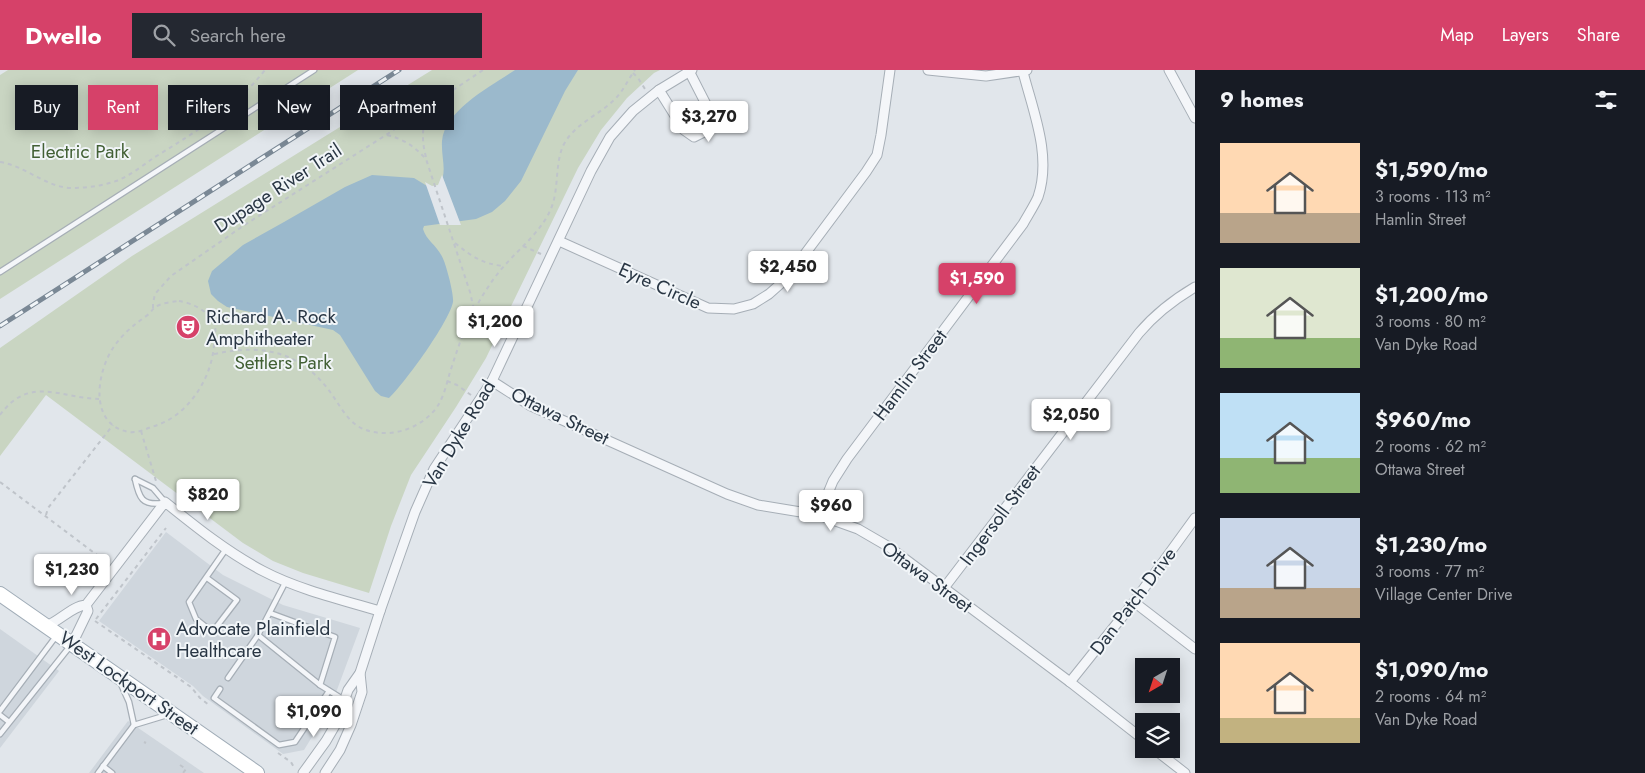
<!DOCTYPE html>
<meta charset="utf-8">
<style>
:root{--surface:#171b24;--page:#242831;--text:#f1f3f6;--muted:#9ea1a6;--accent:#d64169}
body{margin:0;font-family:Jost,sans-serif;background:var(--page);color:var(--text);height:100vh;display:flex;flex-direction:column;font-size:19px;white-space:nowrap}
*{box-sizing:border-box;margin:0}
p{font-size:16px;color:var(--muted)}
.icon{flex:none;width:28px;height:28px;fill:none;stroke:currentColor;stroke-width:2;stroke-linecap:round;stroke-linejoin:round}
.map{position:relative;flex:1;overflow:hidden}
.drawer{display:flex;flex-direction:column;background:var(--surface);width:450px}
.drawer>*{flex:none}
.banner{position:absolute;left:15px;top:15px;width:475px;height:45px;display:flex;gap:10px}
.needle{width:32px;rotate:219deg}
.buttons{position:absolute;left:1135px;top:588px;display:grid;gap:10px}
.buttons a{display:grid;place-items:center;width:45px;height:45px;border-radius:0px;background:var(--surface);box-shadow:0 2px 12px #0003;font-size:25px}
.price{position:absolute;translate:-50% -42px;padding:0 11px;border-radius:5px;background:#fff;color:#222;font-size:16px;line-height:32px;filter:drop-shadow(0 1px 2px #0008)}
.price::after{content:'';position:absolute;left:50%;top:30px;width:15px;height:11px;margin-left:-8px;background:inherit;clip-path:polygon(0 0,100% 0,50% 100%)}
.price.current{background:var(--accent);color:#fff}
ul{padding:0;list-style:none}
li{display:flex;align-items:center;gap:15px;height:125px;padding:0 25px}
li span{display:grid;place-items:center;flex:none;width:140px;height:100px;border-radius:0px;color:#555}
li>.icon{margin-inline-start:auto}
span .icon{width:60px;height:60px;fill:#fffc;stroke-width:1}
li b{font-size:21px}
h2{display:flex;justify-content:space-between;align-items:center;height:60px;padding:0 25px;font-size:21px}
.tag{padding:0 18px;border-radius:0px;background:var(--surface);box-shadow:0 2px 12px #0003;font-size:18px;line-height:45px}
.tag.current{background:var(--accent);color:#fff}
header{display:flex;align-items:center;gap:30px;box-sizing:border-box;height:70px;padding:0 25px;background:var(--accent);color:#fff}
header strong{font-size:24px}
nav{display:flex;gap:28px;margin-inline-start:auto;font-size:18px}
.search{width:350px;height:45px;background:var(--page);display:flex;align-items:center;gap:12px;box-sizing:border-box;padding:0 18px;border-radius:0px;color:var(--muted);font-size:19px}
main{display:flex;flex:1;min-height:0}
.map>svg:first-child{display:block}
</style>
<header>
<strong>Dwello</strong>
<div class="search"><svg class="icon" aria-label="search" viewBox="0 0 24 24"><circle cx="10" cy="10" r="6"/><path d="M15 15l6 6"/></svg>Search here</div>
<nav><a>Map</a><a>Layers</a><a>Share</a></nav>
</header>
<main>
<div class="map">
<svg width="1195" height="703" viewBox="0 0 1195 703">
<rect width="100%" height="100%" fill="#e1e6eb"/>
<!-- built -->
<g fill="#cfd6dd">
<path d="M 166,462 L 223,505 L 283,535 L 360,558 L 331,636 L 304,680 L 283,684 L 203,626 L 193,616 L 99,551 Z"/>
<path d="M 0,559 L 59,601 L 0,678 Z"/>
<path d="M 128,651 L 204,703 L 89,703 Z"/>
</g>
<!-- green -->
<g fill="#c9d5c2">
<path d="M 8,0 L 358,0 L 0,229 L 0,5 Z"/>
<path d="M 432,0 L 660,0 L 654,3 L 627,28 L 601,60 L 578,98 L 486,288 L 456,337 L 411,405 L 391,456 L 369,523 L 303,503 L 273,491 L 243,473 L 46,325 L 0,386 L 0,278 L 132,186 Z"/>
</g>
<!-- water -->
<path fill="#9bb9cc" d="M 515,0 L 578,0 L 565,21 L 521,111 L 505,131 L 492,142 L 476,149 L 424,156 L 423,159 C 427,172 438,175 444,191 C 447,199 454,224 453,232 C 449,252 405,313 389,328 L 381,326 L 375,321 L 340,265 L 333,260 L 227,237 L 218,231 L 211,224 L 208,211 L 212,201 L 243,175 L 284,152 L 345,117 L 372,105 L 414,108 L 432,119 L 439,117 C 448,101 441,89 442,71 C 445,40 490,17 515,0 Z"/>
<!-- pier -->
<path fill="#e1e6eb" d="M 442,105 L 461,155 L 440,155 L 425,112 L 432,116 L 438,115 Z"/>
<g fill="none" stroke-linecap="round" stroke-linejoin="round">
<!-- service casing -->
<g stroke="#a6aeb6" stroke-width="7">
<g id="service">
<path d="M 0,202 L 314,0"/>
<path d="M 135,409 C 139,428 142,436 163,433"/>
<path d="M 135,409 L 153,418 L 165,432"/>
<path d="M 207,508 L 237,530 L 214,560 L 211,561 L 196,549 L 189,532 L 226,479"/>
<path d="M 286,511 L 258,565 L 320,615 L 344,630"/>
<path d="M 270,543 L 335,567 L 320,615"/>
<path d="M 228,608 L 258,565"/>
<path d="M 121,614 L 129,632 L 134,655"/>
<path d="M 220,619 L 214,628 L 279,675 L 295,672 L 329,621"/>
<path d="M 0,641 L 57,565"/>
<path d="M 0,645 L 9,652"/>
<path d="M 0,664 L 71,575"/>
<path d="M 103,696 L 112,703"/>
<path d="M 98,703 L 134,655 L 167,645"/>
</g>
</g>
<!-- minor casing -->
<g stroke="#a6aeb6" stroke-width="11">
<g id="minor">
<path d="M 928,0 L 986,6 L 1027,0"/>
<path d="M 1169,0 L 1195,48"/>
<path d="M 659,20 L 684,60 L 694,67 L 704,62 L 710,55 L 710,42 L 689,1"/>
<path d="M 559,171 L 708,238 L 734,239 L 753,234 L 769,224 L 787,208 L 866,102 L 877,85 L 881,65 L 890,0"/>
<path d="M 492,311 L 531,336 L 727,424 L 758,435 L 819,445 L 858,459 L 889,477 L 1070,612 L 1144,670"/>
<path d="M 819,445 L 833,411 L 847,389 L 1023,154 C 1028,145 1034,136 1038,127 C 1052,86 1033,41 1023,2"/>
<path d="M 944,518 L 1139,263 C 1155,244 1173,230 1195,217"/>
<path d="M 1134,532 L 1195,579"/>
<path d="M 46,556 C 60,551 72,536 86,535 L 165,432 C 196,457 227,482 263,501 C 297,519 342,530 380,541"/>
<path d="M 72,574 L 88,541 L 86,535"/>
<path d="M 1070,612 L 1134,532 L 1195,448"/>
<path d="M 1154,679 L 1185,703"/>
<path d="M 303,703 L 326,671 L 337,652 L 348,620 L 360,603 L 380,541 L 415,442 L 434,399 L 492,311 L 591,101 L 610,67 L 633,41 L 659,20 L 692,0"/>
<path d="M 325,703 L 340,680 L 351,655 L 362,622 L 360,603"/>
</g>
</g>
<!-- primary casing -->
<g stroke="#a0acb7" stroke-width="16">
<path id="primary" d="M 0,524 L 257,703"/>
</g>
<!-- path -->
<g stroke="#bfc4ca" stroke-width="2" stroke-dasharray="4 4" stroke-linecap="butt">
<path d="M 633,3 L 638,8 L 645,19"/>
<path d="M 387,65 C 404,69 415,77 426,89 L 470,222 L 474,240"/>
<path d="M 426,87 C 421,69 422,53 430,36"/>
<path d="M 0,92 C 26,96 45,117 71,118 C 87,118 102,116 116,111 C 130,106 143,95 155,87 C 197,61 234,39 265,0"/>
<path d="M 455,173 C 471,186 483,194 503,196"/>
<path d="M 523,176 L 541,184"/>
<path d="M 179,231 C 192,233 210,241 215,256 C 216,261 215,269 214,275 C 212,300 200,324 181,341 C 172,349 162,354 151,357 C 144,360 137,363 129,362 C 89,355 96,304 113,278 C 123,263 135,254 149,244 C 151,242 152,240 154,238 C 160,233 171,232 179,231 Z"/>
<path d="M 153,238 L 153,233 L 155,224 L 171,206 L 243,156 L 386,65 L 483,0"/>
<path d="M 214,284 C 264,273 303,282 333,326 C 342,339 350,355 366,360 C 389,368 416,360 432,343 C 443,332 446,316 450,302 C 457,281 463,261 473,242 C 482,226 493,208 505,195 C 520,178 539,163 549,143 C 560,122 554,97 563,76 C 573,55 597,46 613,31 C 623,22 627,11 635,0"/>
<path d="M 447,311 L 457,315 L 471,325"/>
<path d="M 0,345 C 29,305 60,328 99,329"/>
<path d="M 141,361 L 156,411"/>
<path d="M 0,412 L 101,488"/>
<path d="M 46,445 L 48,438 L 113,355"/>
<path d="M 96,549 L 166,458"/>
<path d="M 95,551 L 191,617 L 200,628 L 209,635"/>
<path d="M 144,672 L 146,673"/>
<path d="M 278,683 L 291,692 L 295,699"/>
<path d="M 180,695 L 186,699 L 183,703"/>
</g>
<!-- service -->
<use href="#service" stroke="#f4f6f9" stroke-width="4.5"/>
<!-- minor -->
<use href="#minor" stroke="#f4f6f9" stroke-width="9"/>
<!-- primary -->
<use href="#primary" stroke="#fff" stroke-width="14"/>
<!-- rail casing -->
<g stroke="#7a8895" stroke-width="5">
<path id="rail" d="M 0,256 L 399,0"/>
</g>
<!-- rail -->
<use href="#rail" stroke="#f1f5f8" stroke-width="3" stroke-dasharray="9" stroke-linecap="butt"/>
</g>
<!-- icons -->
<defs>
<g id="theatre-disc" transform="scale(1.25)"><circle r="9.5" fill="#d64169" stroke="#f1f5f8"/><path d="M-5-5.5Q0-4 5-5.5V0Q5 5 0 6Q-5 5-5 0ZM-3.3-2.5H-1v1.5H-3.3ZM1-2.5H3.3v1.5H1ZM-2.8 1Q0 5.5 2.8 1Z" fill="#fff"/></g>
<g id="hospital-disc" transform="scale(1.25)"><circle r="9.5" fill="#d64169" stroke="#f1f5f8"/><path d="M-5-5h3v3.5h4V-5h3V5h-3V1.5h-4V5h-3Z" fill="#fff"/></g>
</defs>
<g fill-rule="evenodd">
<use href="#theatre-disc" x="188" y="257"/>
<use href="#hospital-disc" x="159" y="569"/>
</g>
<g text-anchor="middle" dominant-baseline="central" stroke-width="4" stroke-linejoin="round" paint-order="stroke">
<!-- park labels -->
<g font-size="19" fill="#426035" stroke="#f1f5f8">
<text x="80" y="81">Electric Park</text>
<text x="283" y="292">Settlers Park</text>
</g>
<!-- street labels -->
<g font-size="19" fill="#293644" stroke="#f1f5f8">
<text transform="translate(278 118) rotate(-33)">Dupage River Trail</text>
<text transform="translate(660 216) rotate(24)">Eyre Circle</text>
<text transform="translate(910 305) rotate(-53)">Hamlin Street</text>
<text transform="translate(560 346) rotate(26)">Ottawa Street</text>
<text transform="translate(459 364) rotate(-59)">Van Dyke Road</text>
<text transform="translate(1000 445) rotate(-53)">Ingersoll Street</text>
<text transform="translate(927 507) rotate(36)">Ottawa Street</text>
<text transform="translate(1133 531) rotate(-53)">Dan Patch Drive</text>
<text transform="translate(129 613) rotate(35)">West Lockport Street</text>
</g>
<!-- poi labels -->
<g font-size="19" fill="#293644" stroke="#f1f5f8" text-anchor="start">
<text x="206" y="246">Richard A. Rock<tspan x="206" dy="22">Amphitheater</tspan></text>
<text x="176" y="558">Advocate Plainfield<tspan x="176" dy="22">Healthcare</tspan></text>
</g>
</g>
</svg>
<div class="buttons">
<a><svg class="needle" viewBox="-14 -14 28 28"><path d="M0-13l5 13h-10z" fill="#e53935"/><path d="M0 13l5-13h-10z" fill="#9ea1a6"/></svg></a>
<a><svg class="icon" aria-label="layers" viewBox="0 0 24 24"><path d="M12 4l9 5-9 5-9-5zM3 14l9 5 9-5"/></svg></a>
</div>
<b class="price" style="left:709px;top:73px">$3,270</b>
<b class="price" style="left:788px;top:223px">$2,450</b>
<b class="price current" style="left:977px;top:235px">$1,590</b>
<b class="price" style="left:495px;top:278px">$1,200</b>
<b class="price" style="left:1071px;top:371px">$2,050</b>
<b class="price" style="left:208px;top:451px">$820</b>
<b class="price" style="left:831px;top:462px">$960</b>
<b class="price" style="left:72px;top:526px">$1,230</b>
<b class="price" style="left:314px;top:668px">$1,090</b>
<div class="banner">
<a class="tag">Buy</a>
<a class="tag current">Rent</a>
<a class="tag">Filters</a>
<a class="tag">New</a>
<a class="tag">Apartment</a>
</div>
</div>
<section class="drawer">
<h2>9 homes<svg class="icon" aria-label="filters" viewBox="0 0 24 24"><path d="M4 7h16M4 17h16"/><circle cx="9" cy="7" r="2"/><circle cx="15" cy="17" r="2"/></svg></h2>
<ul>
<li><span style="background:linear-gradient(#ffd9b3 70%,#b9a48a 0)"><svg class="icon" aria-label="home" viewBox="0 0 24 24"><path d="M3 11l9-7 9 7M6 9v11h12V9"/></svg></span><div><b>$1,590/mo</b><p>3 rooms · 113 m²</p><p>Hamlin Street</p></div></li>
<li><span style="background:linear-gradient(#dfe7d0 70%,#8fb573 0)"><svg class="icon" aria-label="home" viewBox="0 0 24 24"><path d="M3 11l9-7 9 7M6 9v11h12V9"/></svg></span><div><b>$1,200/mo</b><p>3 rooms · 80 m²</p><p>Van Dyke Road</p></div></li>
<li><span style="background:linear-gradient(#bfe0f5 65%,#8fb573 0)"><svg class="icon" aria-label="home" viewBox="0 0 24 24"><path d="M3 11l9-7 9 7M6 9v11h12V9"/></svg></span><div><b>$960/mo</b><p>2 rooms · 62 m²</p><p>Ottawa Street</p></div></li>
<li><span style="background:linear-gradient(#c9d6e8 70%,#b9a48a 0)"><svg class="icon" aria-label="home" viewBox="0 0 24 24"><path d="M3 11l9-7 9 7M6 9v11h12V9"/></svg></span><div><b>$1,230/mo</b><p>3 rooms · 77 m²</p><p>Village Center Drive</p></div></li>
<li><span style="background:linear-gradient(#ffd9b3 75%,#c2b280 0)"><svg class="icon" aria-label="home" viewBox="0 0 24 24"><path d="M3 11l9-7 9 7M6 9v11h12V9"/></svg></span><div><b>$1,090/mo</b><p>2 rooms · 64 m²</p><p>Van Dyke Road</p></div></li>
</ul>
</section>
</main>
